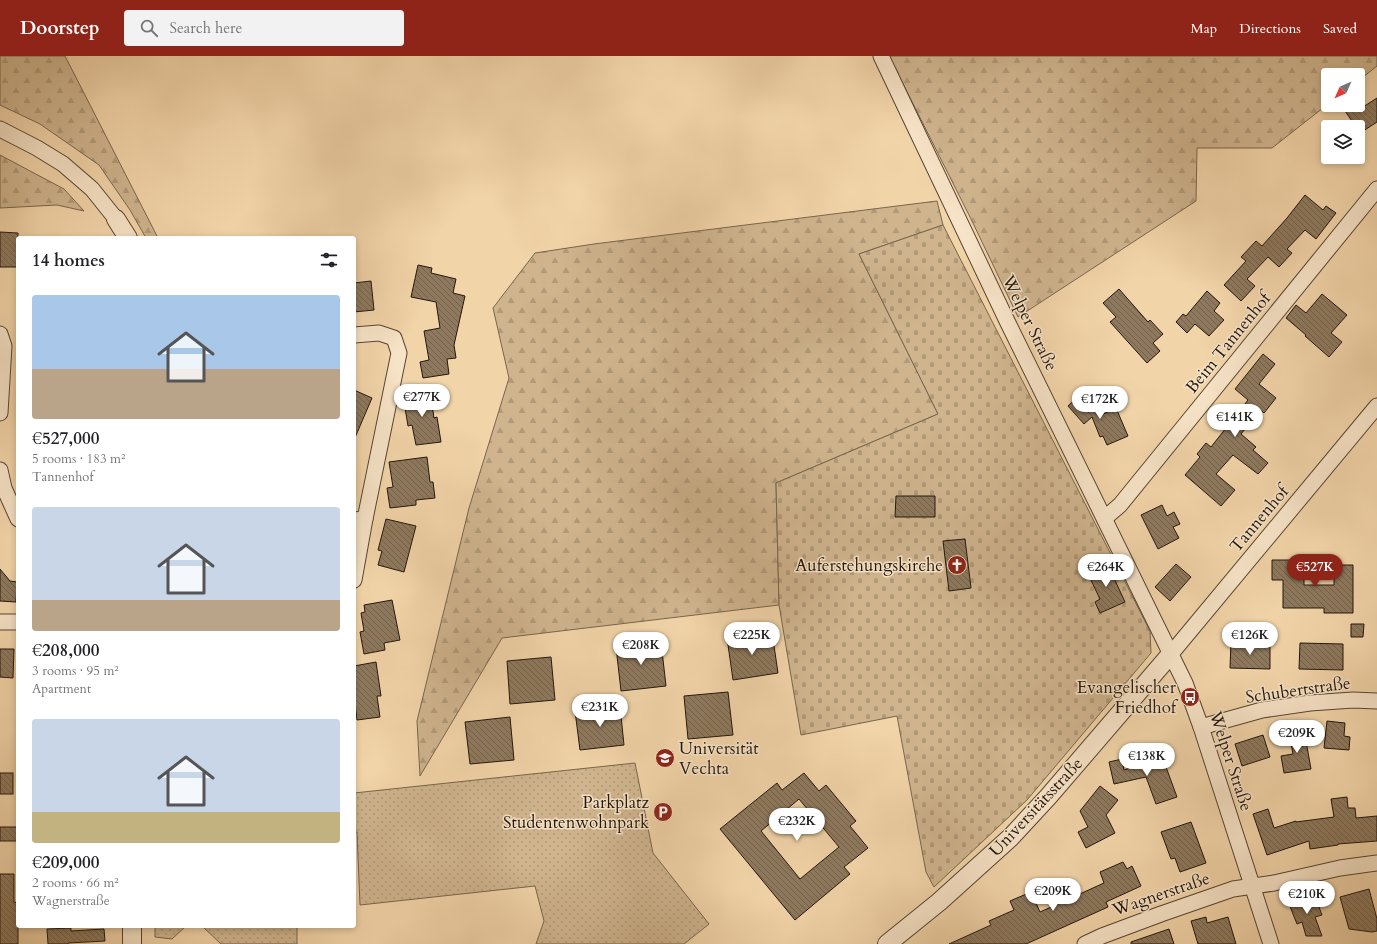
<!DOCTYPE html>
<meta charset="utf-8">
<style>
:root{--surface:#fff;--page:#f2f2f2;--text:#202124;--muted:#757577;--accent:#8f2418}
body{margin:0;font-family:Cardo,serif;background:var(--page);color:var(--text);height:100vh;display:flex;flex-direction:column;font-size:15px;white-space:nowrap}
*{box-sizing:border-box;margin:0}
p{font-size:13px;color:var(--muted)}
.icon{flex:none;width:22px;height:22px;fill:none;stroke:currentColor;stroke-width:2;stroke-linecap:round;stroke-linejoin:round}
.map{position:relative;flex:1;overflow:hidden}
.side{position:absolute;left:16px;top:180px;width:340px;height:692px;display:flex;flex-direction:column;background:var(--surface);border-radius:4px;box-shadow:0 2px 6px #0003}
.side>*{flex:none}
.needle{width:26px;rotate:225deg}
.buttons{position:absolute;left:1321px;top:12px;display:grid;gap:8px}
.buttons a{display:grid;place-items:center;width:44px;height:44px;border-radius:4px;background:var(--surface);box-shadow:0 2px 6px #0003;font-size:20px}
.price{position:absolute;translate:-50% -34px;padding:0 9px;border-radius:14px;background:#fff;color:#222;font-size:13px;line-height:26px;filter:drop-shadow(0 1px 2px #0008)}
.price::after{content:'';position:absolute;left:50%;top:24px;width:12px;height:9px;margin-left:-6px;background:inherit;clip-path:polygon(0 0,100% 0,50% 100%)}
.price.selected{background:var(--accent);color:#fff}
ul{padding:0;list-style:none}
li{display:grid;align-content:center;gap:8px;height:212px;padding:0 16px}
li span{display:grid;place-items:center;height:124px;border-radius:4px;color:#555}
li>.icon{margin-inline-start:auto}
span .icon{width:72px;height:72px;fill:#fffc;stroke-width:1}
li b{font-size:17px}
h2{display:flex;justify-content:space-between;align-items:center;height:48px;padding:0 16px;font-size:17px}
header{display:flex;align-items:center;gap:24px;box-sizing:border-box;height:56px;padding:0 20px;background:var(--accent);color:#fff}
header strong{font-size:19px}
nav{display:flex;gap:22px;margin-inline-start:auto;font-size:14px}
.search{width:280px;height:36px;background:var(--page);display:flex;align-items:center;gap:10px;box-sizing:border-box;padding:0 14px;border-radius:4px;color:var(--muted);font-size:15px}
.map>svg:first-child{display:block}
</style>
<header>
<strong>Doorstep</strong>
<div class="search"><svg class="icon" aria-label="search" viewBox="0 0 24 24"><circle cx="10" cy="10" r="6"/><path d="M15 15l6 6"/></svg>Search here</div>
<nav><a>Map</a><a>Directions</a><a>Saved</a></nav>
</header>
<div class="map">
<svg width="1377" height="888" viewBox="0 0 1377 888">
<defs>
<pattern id="grass-dots" width="8" height="8" patternUnits="userSpaceOnUse"><rect width="8" height="8" fill="#cfb48e"/><path d="M2 2h.1M6 6h.1" fill="none" stroke="#b19a79" stroke-width="1.8" stroke-linecap="round"/></pattern>
<pattern id="forest-firs" width="22" height="20" patternUnits="userSpaceOnUse"><rect width="22" height="20" fill="#cfb48e"/><path d="M5 1l3.5 6h-7zM16 11l3.5 6h-7z" fill="#b19a79"/></pattern>
<pattern id="cemetery-stones" width="16" height="16" patternUnits="userSpaceOnUse"><rect width="16" height="16" fill="#cfb48e"/><path d="M2 7V4a2 2 0 0 1 4 0v3zM10 15v-3a2 2 0 0 1 4 0v3z" fill="#b19a79"/></pattern>
<pattern id="building-back-hatch" width="6" height="6" patternUnits="userSpaceOnUse"><rect width="6" height="6" fill="#8e795e"/><path d="M-1 5l2 2M0 0l6 6M5-1l2 2" fill="none" stroke="#74624c"/></pattern>
</defs>
<rect width="100%" height="100%" fill="#f2d4a9"/>
<filter id="stains"><feTurbulence type="fractalNoise" baseFrequency=".005" numOctaves="4"/><feColorMatrix values="0 0 0 0 .2 0 0 0 0 .09 0 0 0 0 .02 0 0 0 .5 -.17"/></filter>
<radialGradient id="worn" r=".72"><stop offset=".6" stop-color="#630" stop-opacity="0"/><stop offset="1" stop-color="#630" stop-opacity=".3"/></radialGradient>
<!-- grass -->
<g fill="url(#grass-dots)" stroke="#78664d">
<path d="M 635,707 L 653,797 L 709,868 L 684,888 L 536,888 L 544,865 L 535,830 L 360,849 L 357,776 L 354,776 L 354,737 Z"/>
<path d="M 155,870 L 186,870 L 172,883 L 155,881 Z"/>
<path d="M 202,870 L 297,870 L 297,888 L 221,888 Z"/>
</g>
<!-- forest -->
<g fill="url(#forest-firs)" stroke="#78664d">
<path d="M 0,0 L 65,0 L 158,182 L 146,182 L 130,154 L 99,109 L 40,68 L 0,49 Z"/>
<path d="M 889,0 L 1377,0 L 1377,10 L 1358,25 L 1358,19 L 1328,19 L 1328,48 L 1272,92 L 1197,92 L 1196,145 L 1018,261 L 971,163 Z"/>
<path d="M 0,99 L 64,133 L 84,155 L 57,149 L 0,152 Z"/>
<path d="M 937,145 L 943,169 L 859,198 L 938,358 L 776,427 L 779,549 L 502,582 L 420,720 L 417,665 L 469,452 L 509,322 L 493,252 L 535,197 L 594,188 Z"/>
</g>
<!-- cemetery -->
<path fill="url(#cemetery-stones)" stroke="#78664d" d="M 943,169 L 1150,575 L 1151,597 L 1027,744 L 934,831 L 926,816 L 897,660 L 801,679 L 779,549 L 776,427 L 938,358 L 859,198 Z"/>
<!-- building -->
<g fill="url(#building-back-hatch)" stroke="#22170c" fill-rule="evenodd">
<path d="M 1377,42 L 1377,66 L 1360,77 L 1358,71 L 1356,71 L 1341,49 L 1361,49 L 1363,51 Z"/>
<path d="M 1305,139 L 1323,154 L 1326,150 L 1336,157 L 1316,183 L 1305,174 L 1287,193 L 1292,197 L 1279,211 L 1268,201 L 1247,223 L 1255,230 L 1241,245 L 1224,229 L 1246,205 L 1241,201 L 1256,185 L 1262,190 L 1287,162 Z"/>
<path d="M 0,176 L 18,177 L 18,211 L 0,211 Z"/>
<path d="M 418,209 L 432,212 L 431,217 L 456,223 L 453,237 L 465,240 L 454,289 L 456,302 L 447,303 L 449,318 L 423,322 L 420,306 L 429,304 L 424,275 L 440,272 L 436,246 L 411,241 Z"/>
<path d="M 371,225 L 374,254 L 354,256 L 354,227 Z"/>
<path d="M 1119,233 L 1148,266 L 1150,264 L 1163,278 L 1153,287 L 1160,295 L 1147,307 L 1110,266 L 1116,261 L 1103,247 Z"/>
<path d="M 1207,235 L 1220,247 L 1214,255 L 1224,264 L 1209,280 L 1195,268 L 1187,277 L 1176,266 L 1183,258 L 1186,260 Z"/>
<path d="M 1322,238 L 1347,259 L 1331,277 L 1342,286 L 1329,301 L 1305,280 L 1306,279 L 1286,262 L 1296,249 L 1306,257 Z"/>
<path d="M 1263,298 L 1275,308 L 1259,328 L 1276,342 L 1264,357 L 1260,354 L 1241,378 L 1256,391 L 1253,394 L 1268,407 L 1258,418 L 1233,399 L 1216,418 L 1235,434 L 1221,450 L 1185,419 L 1200,401 L 1197,398 L 1206,387 L 1211,391 L 1248,344 L 1235,333 Z"/>
<path d="M 354,334 L 372,342 L 354,384 Z"/>
<path d="M 430,336 L 434,362 L 437,361 L 441,386 L 416,389 L 412,369 L 408,370 L 403,340 Z"/>
<path d="M 1082,337 L 1101,359 L 1116,352 L 1128,380 L 1107,389 L 1103,380 L 1100,381 L 1092,361 L 1084,368 L 1068,350 Z"/>
<path d="M 427,401 L 430,426 L 433,426 L 435,442 L 416,444 L 416,449 L 390,452 L 387,432 L 393,431 L 389,406 Z"/>
<path d="M 896,440 L 935,440 L 935,461 L 895,461 Z"/>
<path d="M 1162,449 L 1167,460 L 1174,456 L 1180,468 L 1173,471 L 1179,482 L 1158,493 L 1141,459 Z"/>
<path d="M 386,463 L 416,470 L 404,516 L 378,509 L 382,495 L 378,494 Z"/>
<path d="M 965,483 L 971,532 L 949,535 L 943,485 Z"/>
<path d="M 1272,504 L 1304,504 L 1304,529 L 1334,529 L 1334,509 L 1353,509 L 1353,557 L 1324,557 L 1324,552 L 1283,552 L 1283,524 L 1272,524 Z"/>
<path d="M 1107,507 L 1125,546 L 1100,557 L 1095,546 L 1100,543 L 1087,516 Z"/>
<path d="M 1176,508 L 1191,521 L 1170,545 L 1155,531 Z"/>
<path d="M 0,513 L 10,525 L 17,526 L 16,546 L 0,545 Z"/>
<path d="M 392,544 L 400,584 L 384,587 L 385,594 L 364,598 L 360,576 L 364,575 L 361,557 L 365,556 L 364,549 Z"/>
<path d="M 1351,568 L 1364,568 L 1363,581 L 1351,581 Z"/>
<path d="M 772,576 L 778,617 L 733,624 L 727,582 Z"/>
<path d="M 661,586 L 666,630 L 621,635 L 616,591 Z"/>
<path d="M 1231,586 L 1270,587 L 1270,613 L 1230,612 Z"/>
<path d="M 1300,587 L 1343,588 L 1343,614 L 1299,613 Z"/>
<path d="M 0,593 L 14,593 L 13,622 L 0,621 Z"/>
<path d="M 551,601 L 555,644 L 510,648 L 507,605 Z"/>
<path d="M 376,606 L 381,640 L 377,640 L 380,661 L 357,664 L 354,639 L 354,610 Z"/>
<path d="M 728,636 L 733,679 L 688,683 L 684,640 Z"/>
<path d="M 620,650 L 624,689 L 580,694 L 575,655 Z"/>
<path d="M 510,661 L 514,704 L 470,708 L 465,666 Z"/>
<path d="M 1327,665 L 1345,667 L 1344,680 L 1350,681 L 1349,694 L 1324,692 Z"/>
<path d="M 1304,674 L 1311,713 L 1284,717 L 1281,700 L 1293,698 L 1289,677 Z"/>
<path d="M 1263,679 L 1270,701 L 1242,710 L 1235,688 Z"/>
<path d="M 1162,700 L 1177,741 L 1156,748 L 1146,721 L 1114,728 L 1109,706 L 1122,703 L 1124,714 Z"/>
<rect x="0" y="717" width="13" height="21"/>
<path d="M 804,717 L 819,735 L 826,729 L 856,765 L 850,770 L 868,792 L 844,811 L 850,818 L 795,864 L 720,773 L 777,727 L 782,734 ZM 799,743 L 839,791 L 800,823 L 761,775 Z"/>
<path d="M 1100,730 L 1118,744 L 1106,759 L 1115,777 L 1086,792 L 1078,776 L 1088,771 L 1080,755 Z"/>
<path d="M 1347,741 L 1348,752 L 1355,752 L 1356,762 L 1377,760 L 1377,785 L 1338,788 L 1338,789 L 1310,793 L 1309,785 L 1267,799 L 1253,758 L 1268,753 L 1274,772 L 1296,765 L 1296,766 L 1334,761 L 1331,743 Z"/>
<path d="M 1191,766 L 1206,807 L 1180,816 L 1175,802 L 1171,803 L 1161,776 Z"/>
<rect x="0" y="771" width="18" height="14"/>
<path d="M 1123,806 L 1127,813 L 1132,810 L 1141,830 L 1106,846 L 1108,851 L 1026,888 L 949,888 L 991,869 L 989,865 L 1014,854 L 1010,845 L 1031,836 L 1040,856 L 1104,827 L 1100,816 Z"/>
<path d="M 0,818 L 14,818 L 14,846 L 18,847 L 18,888 L 0,888 Z"/>
<path d="M 1369,833 L 1377,863 L 1377,875 L 1372,876 L 1349,873 L 1340,841 Z"/>
<path d="M 1314,838 L 1322,859 L 1315,861 L 1322,880 L 1306,880 L 1302,866 L 1297,868 L 1289,848 Z"/>
<path d="M 1206,861 L 1207,867 L 1228,861 L 1236,888 L 1198,888 L 1191,865 Z"/>
<path d="M 71,872 L 71,875 L 104,873 L 105,885 L 68,887 L 68,888 L 48,888 L 47,873 Z"/>
<path d="M 1169,873 L 1174,888 L 1131,888 L 1131,886 Z"/>
</g>
<g fill="none" stroke-linecap="round" stroke-linejoin="round">
<!-- minor casing -->
<g stroke="#564633" stroke-width="17">
<g id="minor">
<path d="M 881,0 L 1008,267 L 1185,627 L 1201,671 L 1271,888"/>
<path d="M 0,73 L 37,92 L 63,108 L 92,133 L 116,163"/>
<path d="M 0,278 L 4,290 L 0,357"/>
<path d="M 354,279 L 379,277 L 394,282 L 399,297 L 365,463"/>
<path d="M 0,414 L 4,432 L 18,463"/>
<path d="M 1105,462 L 1120,449 L 1377,133"/>
<path d="M 354,464 L 365,463 L 354,524"/>
<path d="M 0,566 L 18,566"/>
<path d="M 1170,599 L 1377,350"/>
<path d="M 1201,671 L 1262,654 L 1310,647 L 1353,644 L 1377,645"/>
<path d="M 1085,888 L 1102,880 L 1161,858 L 1233,833 L 1274,827 L 1340,812 L 1377,807"/>
</g>
</g>
<!-- tertiary casing -->
<g stroke="#564633" stroke-width="20">
<g id="tertiary">
<path d="M 116,163 L 128,182"/>
<path d="M 132,888 L 132,870"/>
<path d="M 887,888 L 939,846 L 1011,781 L 1048,741 L 1170,599"/>
</g>
</g>
<!-- minor -->
<use href="#minor" stroke="#f7e3c7" stroke-width="15"/>
<!-- tertiary -->
<use href="#tertiary" stroke="#f7e3c7" stroke-width="18"/>
</g>
<!-- icons -->
<defs>
<g id="church-disc" transform="scale(1)"><circle r="9.5" fill="#8f2418" stroke="#f7e3c7"/><path d="M-1.2-6h2.4v3.5h3.3v2.4h-3.3V6h-2.4V-.1h-3.3v-2.4h3.3Z" fill="#fff"/></g>
<g id="bus-disc" transform="scale(1)"><circle r="9.5" fill="#8f2418" stroke="#f7e3c7"/><path d="M-5-6H5V4H4V6H2V4H-2V6H-4V4H-5ZM-3.5-4V0h7V-4ZM-3.5 1.2v1.5H-2V1.2ZM2 1.2v1.5H3.5V1.2Z" fill="#fff"/></g>
<g id="university-disc" transform="scale(1)"><circle r="9.5" fill="#8f2418" stroke="#f7e3c7"/><path d="M0-5L7-2L0 1L-7-2ZM-4 1L0 2.5L4 1V4Q0 6-4 4Z" fill="#fff"/></g>
<g id="parking-disc" transform="scale(1)"><circle r="9.5" fill="#8f2418" stroke="#f7e3c7"/><path d="M-3.5-5.5H1a3.5 3.5 0 0 1 0 7H-1V5.5H-3.5ZM-1-3.4V-.6H.8a1.4 1.4 0 0 0 0-2.8Z" fill="#fff"/></g>
</defs>
<g fill-rule="evenodd">
<use href="#church-disc" x="957" y="509"/>
<use href="#bus-disc" x="1190" y="641"/>
<use href="#university-disc" x="665" y="702"/>
<use href="#parking-disc" x="663" y="756"/>
</g>
<g text-anchor="middle" dominant-baseline="central" stroke-width="3" stroke-linejoin="round" paint-order="stroke">
<!-- street labels -->
<g font-size="17" fill="#22170c" stroke="#f7e3c7">
<text transform="translate(1030 267) rotate(64)">Welper Straße</text>
<text transform="translate(1228 287) rotate(-51)">Beim Tannenhof</text>
<text transform="translate(1259 463) rotate(-50)">Tannenhof</text>
<text transform="translate(1298 634) rotate(-8)">Schubertstraße</text>
<text transform="translate(1231 705) rotate(72)">Welper Straße</text>
<text transform="translate(1036 751) rotate(-47)">Universitätsstraße</text>
<text transform="translate(1161 838) rotate(-19)">Wagnerstraße</text>
</g>
<!-- poi labels -->
<g font-size="17" fill="#22170c" stroke="#f7e3c7" text-anchor="end">
<text x="943" y="509">Auferstehungskirche</text>
<text x="1176" y="631">Evangelischer<tspan x="1176" dy="20">Friedhof</tspan></text>
<text x="679" y="692" text-anchor="start">Universität<tspan x="679" dy="20">Vechta</tspan></text>
<text x="649" y="746">Parkplatz<tspan x="649" dy="20">Studentenwohnpark</tspan></text>
</g>
</g>
<rect width="100%" height="100%" filter="url(#stains)"/>
<rect width="100%" height="100%" fill="url(#worn)"/>
</svg>
<div class="buttons">
<a><svg class="needle" viewBox="-14 -14 28 28"><path d="M0-13l5 13h-10z" fill="#e53935"/><path d="M0 13l5-13h-10z" fill="#757577"/></svg></a>
<a><svg class="icon" aria-label="layers" viewBox="0 0 24 24"><path d="M12 4l9 5-9 5-9-5zM3 14l9 5 9-5"/></svg></a>
</div>
<b class="price" style="left:422px;top:362px">€277K</b>
<b class="price" style="left:1100px;top:364px">€172K</b>
<b class="price" style="left:1235px;top:382px">€141K</b>
<b class="price" style="left:1106px;top:532px">€264K</b>
<b class="price selected" style="left:1315px;top:532px">€527K</b>
<b class="price" style="left:752px;top:600px">€225K</b>
<b class="price" style="left:1250px;top:600px">€126K</b>
<b class="price" style="left:641px;top:610px">€208K</b>
<b class="price" style="left:600px;top:672px">€231K</b>
<b class="price" style="left:1297px;top:698px">€209K</b>
<b class="price" style="left:1147px;top:721px">€138K</b>
<b class="price" style="left:797px;top:786px">€232K</b>
<b class="price" style="left:1053px;top:856px">€209K</b>
<b class="price" style="left:1307px;top:859px">€210K</b>
<section class="side">
<h2>14 homes<svg class="icon" aria-label="filters" viewBox="0 0 24 24"><path d="M4 7h16M4 17h16"/><circle cx="9" cy="7" r="2"/><circle cx="15" cy="17" r="2"/></svg></h2>
<ul>
<li><span style="background:linear-gradient(#a9c7e8 60%,#b9a48a 0)"><svg class="icon" aria-label="home" viewBox="0 0 24 24"><path d="M3 11l9-7 9 7M6 9v11h12V9"/></svg></span><div><b>€527,000</b><p>5 rooms · 183 m²</p><p>Tannenhof</p></div></li>
<li><span style="background:linear-gradient(#c9d6e8 75%,#b9a48a 0)"><svg class="icon" aria-label="home" viewBox="0 0 24 24"><path d="M3 11l9-7 9 7M6 9v11h12V9"/></svg></span><div><b>€208,000</b><p>3 rooms · 95 m²</p><p>Apartment</p></div></li>
<li><span style="background:linear-gradient(#c9d6e8 75%,#c2b280 0)"><svg class="icon" aria-label="home" viewBox="0 0 24 24"><path d="M3 11l9-7 9 7M6 9v11h12V9"/></svg></span><div><b>€209,000</b><p>2 rooms · 66 m²</p><p>Wagnerstraße</p></div></li>
</ul>
</section>
</div>
